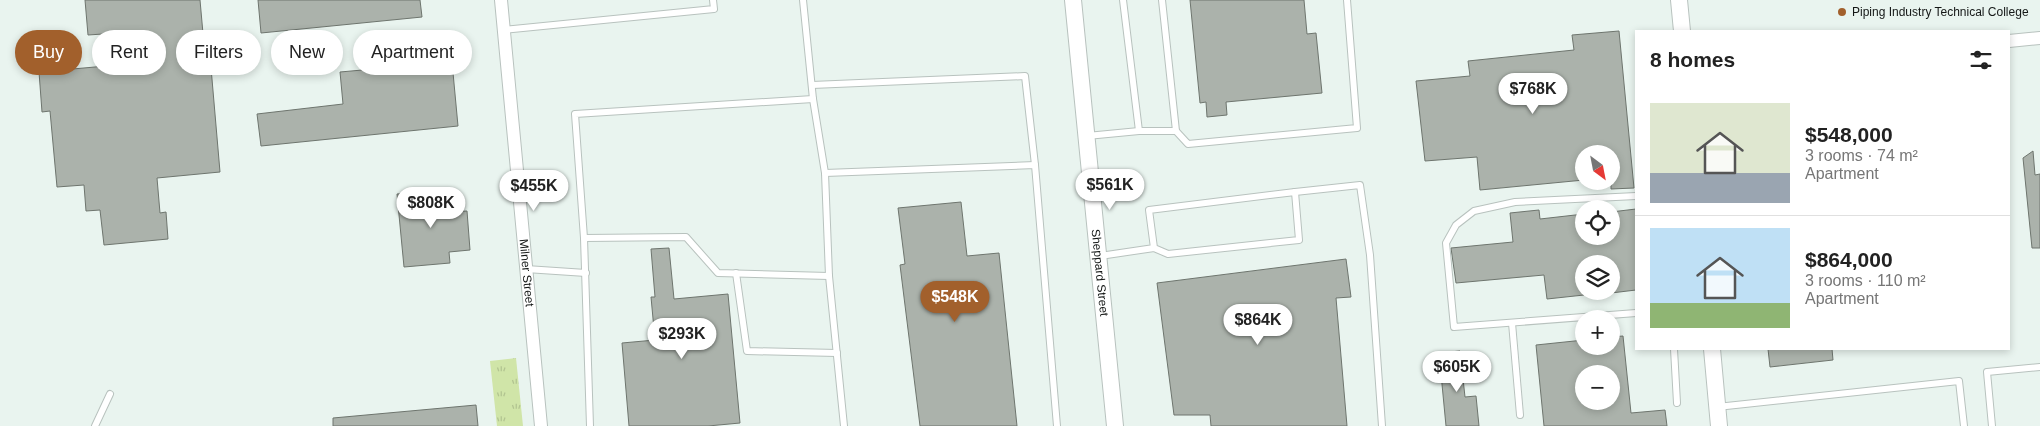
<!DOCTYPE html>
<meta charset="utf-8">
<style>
:root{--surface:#fff;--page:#f2f2f2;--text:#222;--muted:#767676;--line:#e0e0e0;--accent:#a2602c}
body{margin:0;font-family:Arial,sans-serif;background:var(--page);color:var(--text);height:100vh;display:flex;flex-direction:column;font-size:19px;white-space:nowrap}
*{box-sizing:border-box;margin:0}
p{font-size:16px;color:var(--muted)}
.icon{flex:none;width:28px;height:28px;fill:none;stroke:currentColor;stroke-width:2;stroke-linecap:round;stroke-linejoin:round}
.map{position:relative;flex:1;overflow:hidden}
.details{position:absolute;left:1635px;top:30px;width:375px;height:320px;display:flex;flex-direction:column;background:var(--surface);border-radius:0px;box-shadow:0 2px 8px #0003}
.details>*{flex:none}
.top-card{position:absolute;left:15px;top:30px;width:475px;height:45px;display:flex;gap:10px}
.needle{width:32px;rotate:148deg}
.tools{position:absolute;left:1575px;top:145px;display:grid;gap:10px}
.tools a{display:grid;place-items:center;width:45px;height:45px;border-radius:50%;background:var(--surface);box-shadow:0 2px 8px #0003;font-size:25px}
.price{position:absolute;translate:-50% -42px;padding:0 11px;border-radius:18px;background:#fff;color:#222;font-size:16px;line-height:32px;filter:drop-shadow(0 1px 2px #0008)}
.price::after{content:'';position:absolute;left:50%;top:30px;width:15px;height:11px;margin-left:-8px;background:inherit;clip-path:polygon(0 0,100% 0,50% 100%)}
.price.current{background:var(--accent);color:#fff}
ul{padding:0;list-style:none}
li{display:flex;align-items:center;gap:15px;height:125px;padding:0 15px}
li+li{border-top:1px solid var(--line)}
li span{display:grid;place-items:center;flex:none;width:140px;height:100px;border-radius:0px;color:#555}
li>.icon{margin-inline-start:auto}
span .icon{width:60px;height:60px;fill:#fffc;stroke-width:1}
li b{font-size:21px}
h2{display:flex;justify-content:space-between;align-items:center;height:60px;padding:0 15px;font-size:21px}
.pill{padding:0 18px;border-radius:22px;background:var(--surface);box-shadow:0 2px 8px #0003;font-size:18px;line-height:45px}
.pill.current{background:var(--accent);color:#fff}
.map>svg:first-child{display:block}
</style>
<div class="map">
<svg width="2040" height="426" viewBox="0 0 2040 426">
<defs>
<pattern id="grass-tufts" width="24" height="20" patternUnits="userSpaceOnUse" patternTransform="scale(1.25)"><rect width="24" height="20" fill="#d0e5a8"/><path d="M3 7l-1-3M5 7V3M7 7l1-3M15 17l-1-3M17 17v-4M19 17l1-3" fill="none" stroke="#b2c490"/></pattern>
</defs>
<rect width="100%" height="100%" fill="#e9f4ef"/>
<!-- grass -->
<path fill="url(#grass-tufts)" d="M 516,358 L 523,426 L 497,426 L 490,361 Z"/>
<!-- building -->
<g fill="#abb2ab" stroke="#6e756e" fill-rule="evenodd">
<path d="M 85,0 L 200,0 L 205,56 L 210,56 L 220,172 L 157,178 L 160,213 L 166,212 L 168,239 L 104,245 L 100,210 L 86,211 L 84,185 L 57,187 L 50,111 L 42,112 L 39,72 L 106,66 L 103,34 L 88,35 Z"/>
<path d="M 258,0 L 420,0 L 422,17 L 261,33 Z"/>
<path d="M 1190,0 L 1304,0 L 1307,34 L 1316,33 L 1322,93 L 1226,102 L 1227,115 L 1207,117 L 1206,102 L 1200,103 Z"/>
<path d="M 1619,31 L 1634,188 L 1611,189 L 1611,154 L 1584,154 L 1584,180 L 1480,190 L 1477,157 L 1425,161 L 1416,81 L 1470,76 L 1468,61 L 1574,50 L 1572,35 Z"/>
<path d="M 452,62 L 458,126 L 261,146 L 257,114 L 343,104 L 340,72 Z"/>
<path d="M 2033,151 L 2035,175 L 2040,174 L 2040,248 L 2032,248 L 2023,158 Z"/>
<path d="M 446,190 L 448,212 L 467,211 L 470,250 L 449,252 L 450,263 L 404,267 L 397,194 Z"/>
<path d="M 961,202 L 967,256 L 999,253 L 1017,426 L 920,426 L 900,265 L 905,264 L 898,208 Z"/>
<path d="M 1636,209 L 1636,290 L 1611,293 L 1611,264 L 1584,264 L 1584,295 L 1547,299 L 1544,275 L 1456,283 L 1451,248 L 1513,242 L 1510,213 L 1539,210 L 1540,219 L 1584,214 L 1584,236 L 1611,236 L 1611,212 Z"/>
<path d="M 669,248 L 674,299 L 728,294 L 740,423 L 708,426 L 629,426 L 622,343 L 655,340 L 651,297 L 655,297 L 651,249 Z"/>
<path d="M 1346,259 L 1351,297 L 1336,298 L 1347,426 L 1211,426 L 1210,415 L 1174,415 L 1157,283 Z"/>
<path d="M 1623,336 L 1631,413 L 1665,410 L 1667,426 L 1544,426 L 1536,345 L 1584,340 L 1584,346 L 1611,346 L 1611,337 ZM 1584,374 L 1611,374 L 1611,401 L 1584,401 Z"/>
<path d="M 1768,349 L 1832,349 L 1833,360 L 1770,367 Z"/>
<path d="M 1460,351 L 1465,397 L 1476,396 L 1479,426 L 1446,426 L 1439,353 Z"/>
<path d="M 476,405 L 478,426 L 333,426 L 333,418 Z"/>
</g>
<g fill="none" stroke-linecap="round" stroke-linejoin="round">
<!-- service casing -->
<g stroke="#b8c2be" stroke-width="8">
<g id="service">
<path d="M 803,0 L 813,99 L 825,173 L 829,276 L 844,426"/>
<path d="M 1123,0 L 1139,131"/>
<path d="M 1162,0 L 1176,131"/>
<path d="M 503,30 L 714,9 L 713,0"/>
<path d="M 812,85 L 1025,76 L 1035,165"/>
<path d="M 1087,136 L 1139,131 L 1176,131 L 1188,144 L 1357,128 L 1347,0"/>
<path d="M 825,173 L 1035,165 L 1057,426"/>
<path d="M 1295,192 L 1360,185 L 1370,255 L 1382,426"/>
<path d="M 1636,196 L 1515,202 L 1474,211 L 1456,225 L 1446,243 L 1454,327 L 1636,313"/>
<path d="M 584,238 L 686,237 L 718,273 L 829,276"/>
<path d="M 1100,256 L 1154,248 L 1168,254 L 1299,240 L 1295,192 L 1149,210 L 1154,248"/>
<path d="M 526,269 L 586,273"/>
<path d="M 736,273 L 747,351 L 837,353"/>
<path d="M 1512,323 L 1520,415"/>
<path d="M 1674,349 L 1677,403"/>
<path d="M 1717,407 L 1959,381 L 1964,426"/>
<path d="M 95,426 L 110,394"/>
<path d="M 590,426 L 584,238 L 575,114 L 813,99"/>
<path d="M 1992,426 L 1987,372 L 2040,367"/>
</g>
</g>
<!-- minor casing -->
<g stroke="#b8c2be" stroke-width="14">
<g id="minor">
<path id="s1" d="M 501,0 L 541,426"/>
<path d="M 2009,41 L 2040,38"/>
</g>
</g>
<!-- tertiary casing -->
<g stroke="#b8c2be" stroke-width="18">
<g id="tertiary">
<path id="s2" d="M 1073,0 L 1115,426"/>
<path d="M 1679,0 L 1682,31"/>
<path d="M 1712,349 L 1719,426"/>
</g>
</g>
<!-- service -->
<use href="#service" stroke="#fff" stroke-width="6"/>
<!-- minor -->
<use href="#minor" stroke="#fff" stroke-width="12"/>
<!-- tertiary -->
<use href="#tertiary" stroke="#fff" stroke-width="16"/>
</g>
<!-- markers -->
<circle fill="#a2602c" stroke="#e9f4ef" stroke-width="2" cx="1842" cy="12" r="5"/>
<g text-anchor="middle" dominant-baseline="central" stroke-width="5" stroke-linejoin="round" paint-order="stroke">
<!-- poi labels -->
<g font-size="12" fill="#141716" stroke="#e9f4ef" text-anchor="start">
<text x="1852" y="12">Piping Industry Technical College</text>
</g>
<!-- street labels -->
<g font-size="12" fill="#141716" stroke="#e9f4ef">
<text stroke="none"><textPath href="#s1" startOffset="274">Milner Street</textPath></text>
<text stroke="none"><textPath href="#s2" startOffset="274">Sheppard Street</textPath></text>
</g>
</g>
</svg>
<div class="tools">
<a><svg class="needle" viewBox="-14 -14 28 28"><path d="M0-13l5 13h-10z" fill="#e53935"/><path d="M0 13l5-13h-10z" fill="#767676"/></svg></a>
<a><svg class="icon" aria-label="locate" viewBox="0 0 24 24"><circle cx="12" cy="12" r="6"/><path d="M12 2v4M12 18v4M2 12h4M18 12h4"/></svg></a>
<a><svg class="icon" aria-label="layers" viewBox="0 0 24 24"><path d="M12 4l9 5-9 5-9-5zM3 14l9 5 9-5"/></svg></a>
<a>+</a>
<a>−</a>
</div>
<b class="price" style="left:1533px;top:115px">$768K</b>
<b class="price" style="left:1110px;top:211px">$561K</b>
<b class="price" style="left:534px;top:212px">$455K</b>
<b class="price" style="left:431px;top:229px">$808K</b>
<b class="price current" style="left:955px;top:323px">$548K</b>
<b class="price" style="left:1258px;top:346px">$864K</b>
<b class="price" style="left:682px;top:360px">$293K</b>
<b class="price" style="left:1457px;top:393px">$605K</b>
<div class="top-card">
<a class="pill current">Buy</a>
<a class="pill">Rent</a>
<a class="pill">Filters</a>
<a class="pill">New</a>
<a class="pill">Apartment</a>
</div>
<section class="details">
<h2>8 homes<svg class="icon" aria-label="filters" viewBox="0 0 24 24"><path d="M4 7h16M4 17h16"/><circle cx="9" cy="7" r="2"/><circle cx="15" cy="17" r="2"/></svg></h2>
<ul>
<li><span style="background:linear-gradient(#dfe7d0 70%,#9aa5b1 0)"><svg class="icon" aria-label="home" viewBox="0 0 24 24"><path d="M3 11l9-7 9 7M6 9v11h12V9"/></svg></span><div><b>$548,000</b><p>3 rooms · 74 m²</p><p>Apartment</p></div></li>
<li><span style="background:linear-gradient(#bfe0f5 75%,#8fb573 0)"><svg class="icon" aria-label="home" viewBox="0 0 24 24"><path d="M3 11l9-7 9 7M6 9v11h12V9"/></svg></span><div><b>$864,000</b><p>3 rooms · 110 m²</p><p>Apartment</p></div></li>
</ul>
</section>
</div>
